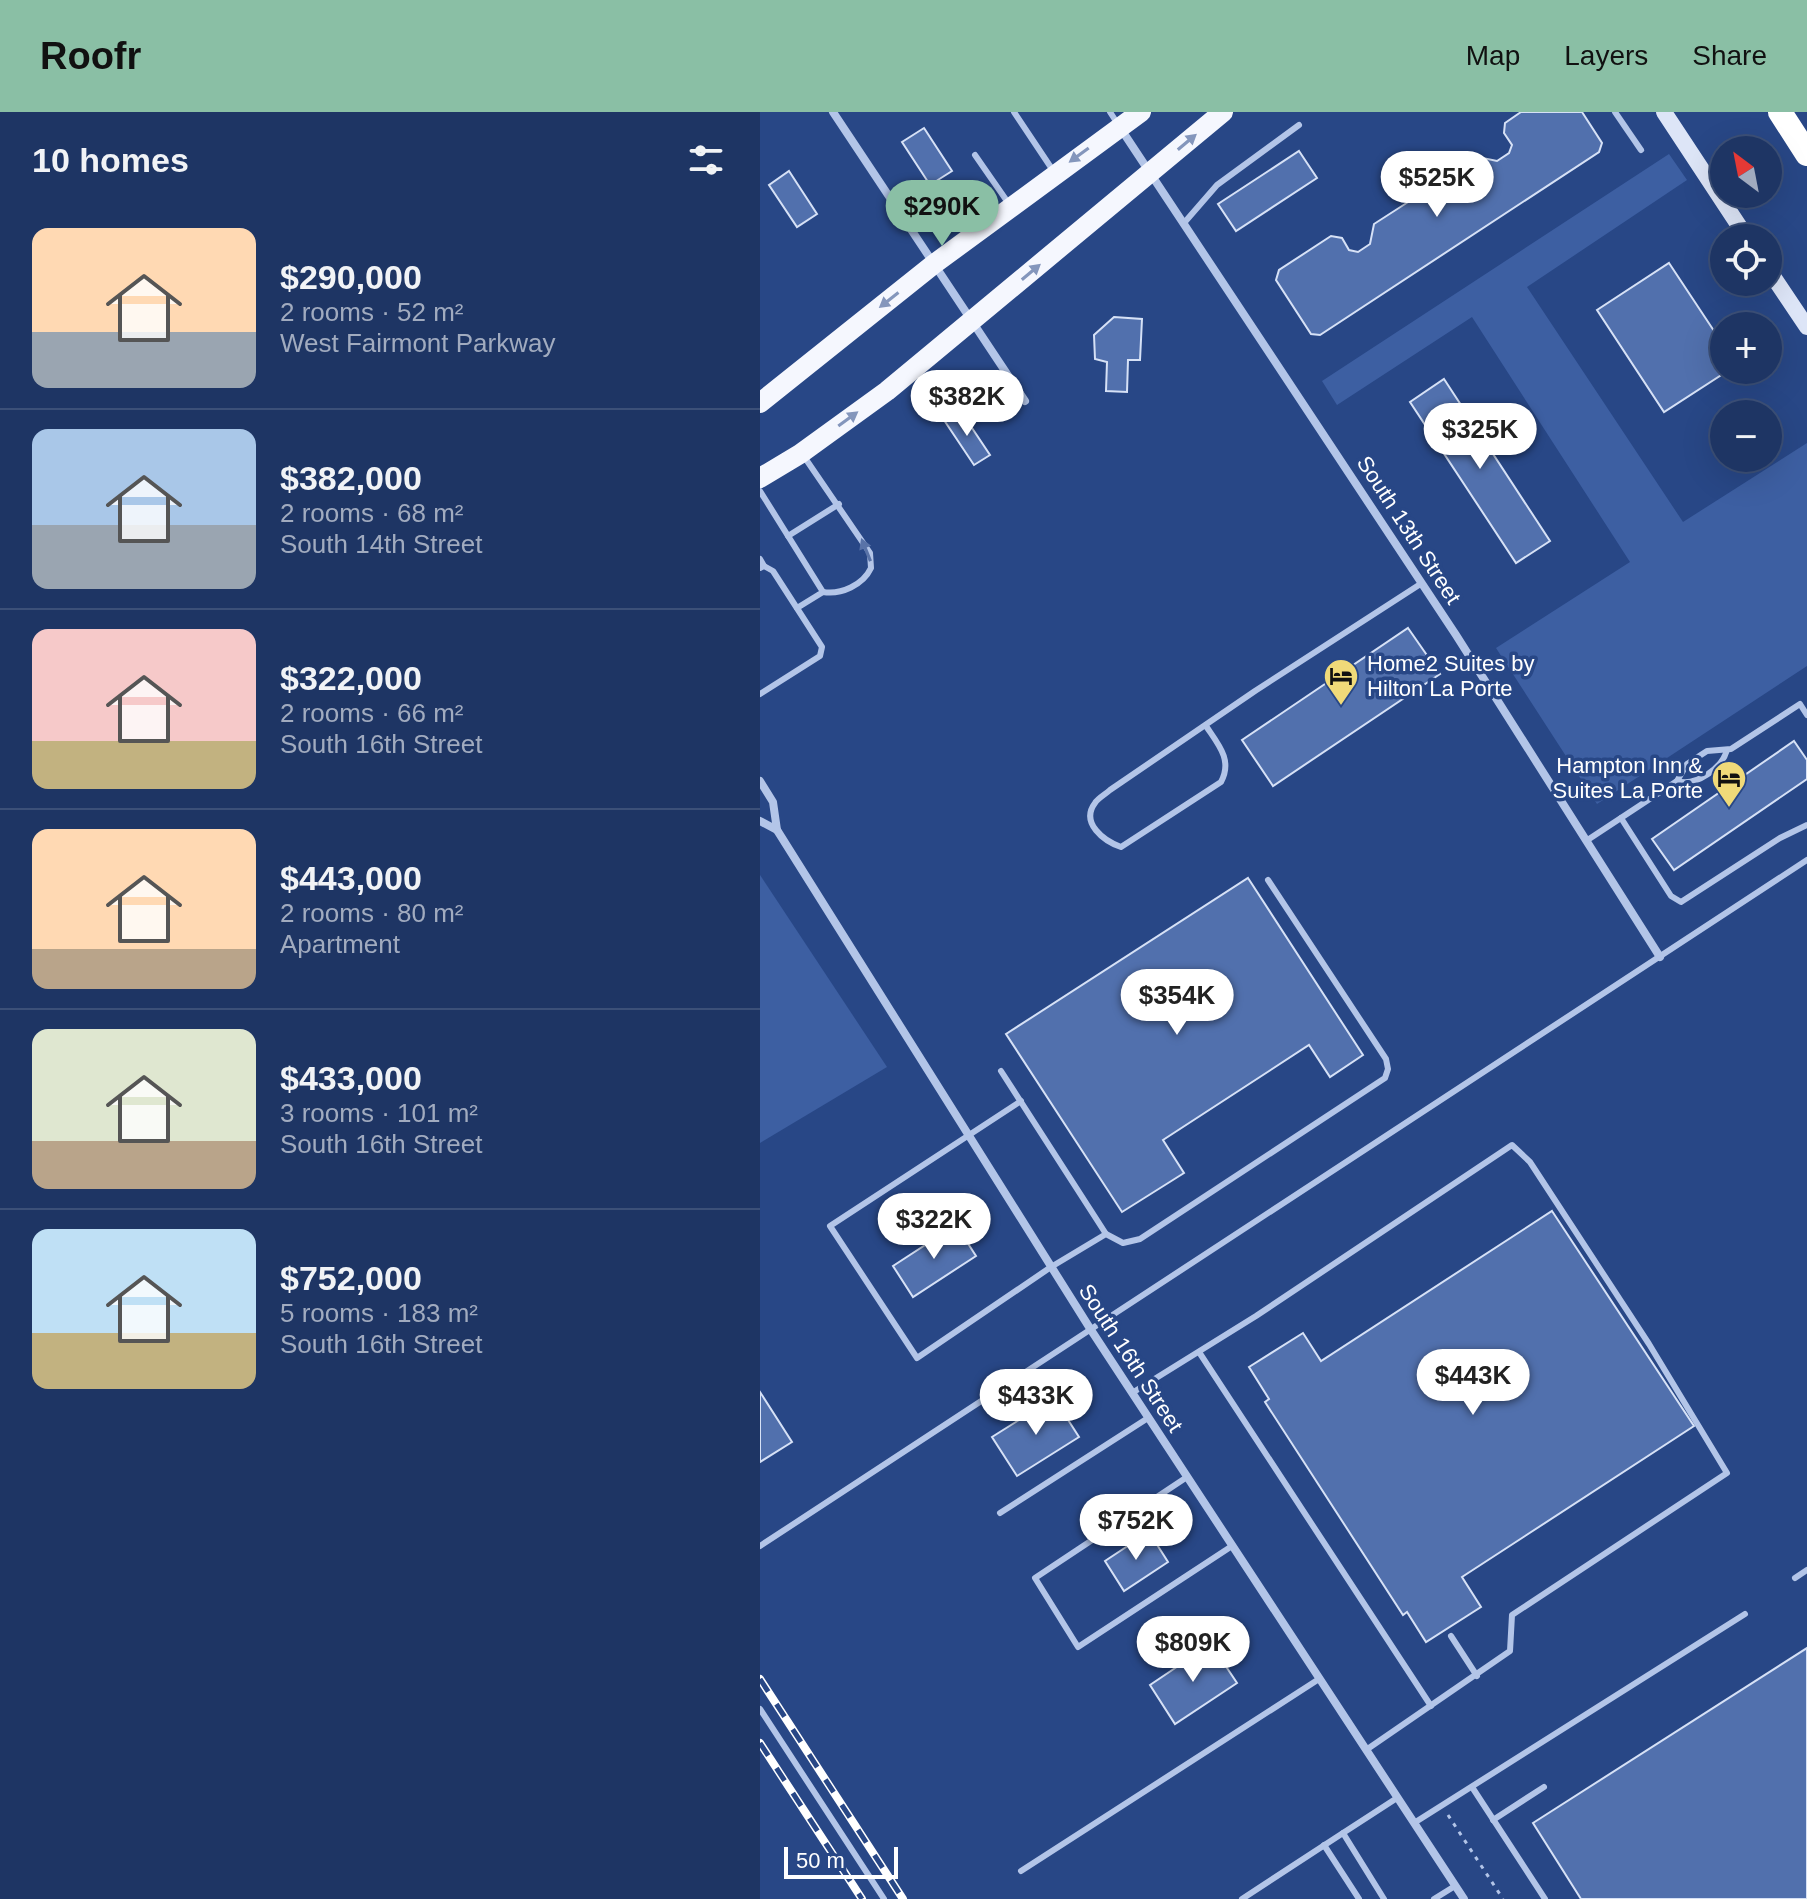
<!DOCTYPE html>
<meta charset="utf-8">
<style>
:root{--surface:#1e3564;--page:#2b406d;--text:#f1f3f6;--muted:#a1abbf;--line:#3c5078;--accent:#8abfa5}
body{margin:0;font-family:Arial,sans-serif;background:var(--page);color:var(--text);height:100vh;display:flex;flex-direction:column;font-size:30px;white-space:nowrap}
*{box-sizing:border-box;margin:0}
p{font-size:26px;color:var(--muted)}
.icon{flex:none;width:44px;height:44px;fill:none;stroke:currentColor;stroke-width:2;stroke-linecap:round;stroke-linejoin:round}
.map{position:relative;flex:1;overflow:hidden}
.panel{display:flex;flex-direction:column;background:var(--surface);width:760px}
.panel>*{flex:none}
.needle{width:52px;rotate:328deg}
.fabs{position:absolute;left:950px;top:24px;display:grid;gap:16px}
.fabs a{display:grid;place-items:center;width:72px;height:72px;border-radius:50%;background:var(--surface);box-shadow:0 8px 32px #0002,0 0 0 2px var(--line);font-size:40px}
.scale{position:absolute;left:24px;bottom:20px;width:114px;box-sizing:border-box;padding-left:8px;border:4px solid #fff;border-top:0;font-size:22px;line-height:28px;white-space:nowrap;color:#fff;-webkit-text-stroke:6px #284786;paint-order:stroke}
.price{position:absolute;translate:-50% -68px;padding:0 18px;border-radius:28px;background:#fff;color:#222;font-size:26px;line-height:52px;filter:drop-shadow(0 2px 4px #0008)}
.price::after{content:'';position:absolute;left:50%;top:48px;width:24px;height:18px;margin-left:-12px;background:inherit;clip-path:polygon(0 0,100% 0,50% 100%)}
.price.selected{background:var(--accent);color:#111}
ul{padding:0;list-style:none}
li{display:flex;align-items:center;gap:24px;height:200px;padding:0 32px}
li+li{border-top:2px solid var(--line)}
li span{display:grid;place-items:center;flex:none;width:224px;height:160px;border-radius:16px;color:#555}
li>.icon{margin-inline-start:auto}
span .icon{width:96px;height:96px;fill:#fffc;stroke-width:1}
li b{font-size:34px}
h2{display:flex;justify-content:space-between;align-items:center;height:96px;padding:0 32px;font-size:34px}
header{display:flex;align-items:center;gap:48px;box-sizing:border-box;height:112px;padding:0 40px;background:var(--accent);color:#111}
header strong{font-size:38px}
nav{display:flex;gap:44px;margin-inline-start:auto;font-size:28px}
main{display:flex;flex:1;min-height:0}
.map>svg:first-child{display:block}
</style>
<header>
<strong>Roofr</strong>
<nav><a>Map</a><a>Layers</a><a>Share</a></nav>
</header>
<main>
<section class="panel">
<h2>10 homes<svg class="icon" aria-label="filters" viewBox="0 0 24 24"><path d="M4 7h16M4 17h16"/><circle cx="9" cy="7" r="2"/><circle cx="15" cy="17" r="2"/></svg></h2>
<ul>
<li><span style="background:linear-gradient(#ffd9b3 65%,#9aa5b1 0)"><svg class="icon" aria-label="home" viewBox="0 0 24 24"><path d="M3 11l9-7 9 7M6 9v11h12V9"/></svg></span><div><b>$290,000</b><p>2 rooms · 52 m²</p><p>West Fairmont Parkway</p></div></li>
<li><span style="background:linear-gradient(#a9c7e8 60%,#9aa5b1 0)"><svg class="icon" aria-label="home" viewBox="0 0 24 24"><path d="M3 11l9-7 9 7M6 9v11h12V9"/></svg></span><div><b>$382,000</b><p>2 rooms · 68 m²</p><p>South 14th Street</p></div></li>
<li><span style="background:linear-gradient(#f6c9c9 70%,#c2b280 0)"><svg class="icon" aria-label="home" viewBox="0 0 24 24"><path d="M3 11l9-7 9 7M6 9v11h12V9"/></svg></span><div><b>$322,000</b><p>2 rooms · 66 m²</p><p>South 16th Street</p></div></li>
<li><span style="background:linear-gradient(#ffd9b3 75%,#b9a48a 0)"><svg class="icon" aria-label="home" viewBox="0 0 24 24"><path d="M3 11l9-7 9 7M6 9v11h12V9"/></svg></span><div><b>$443,000</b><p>2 rooms · 80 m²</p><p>Apartment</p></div></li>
<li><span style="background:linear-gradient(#dfe7d0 70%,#b9a48a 0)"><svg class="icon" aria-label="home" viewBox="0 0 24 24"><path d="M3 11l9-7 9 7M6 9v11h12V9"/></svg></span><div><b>$433,000</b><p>3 rooms · 101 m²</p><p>South 16th Street</p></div></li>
<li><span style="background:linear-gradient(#bfe0f5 65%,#c2b280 0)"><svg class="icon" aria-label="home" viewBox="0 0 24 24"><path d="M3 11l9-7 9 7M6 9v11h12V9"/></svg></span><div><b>$752,000</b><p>5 rooms · 183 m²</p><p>South 16th Street</p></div></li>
</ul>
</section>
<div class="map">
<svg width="1047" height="1787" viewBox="0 0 1047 1787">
<rect width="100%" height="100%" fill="#284786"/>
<!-- green -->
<g fill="#3d5fa2">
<path d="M 909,42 L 927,68 L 767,175 L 923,410 L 1047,331 L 1047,554 L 837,692 L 736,536 L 870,450 L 712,205 L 577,293 L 562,269 Z"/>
<path d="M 0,763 L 127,955 L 0,1031 Z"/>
</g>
<!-- building -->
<g fill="#5170ad" stroke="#d6e1f6" stroke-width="2">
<path d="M 761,0 L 822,0 L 842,31 L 839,40 L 560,223 L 551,222 L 516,168 L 519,158 L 571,124 L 582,126 L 589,138 L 598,140 L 610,132 L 614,112 L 718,45 L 737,49 L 749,41 L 752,33 L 744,21 L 745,11 Z"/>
<path d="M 164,16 L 192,59 L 170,73 L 142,30 Z"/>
<path d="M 539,39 L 557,66 L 476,119 L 458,92 Z"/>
<path d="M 29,59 L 57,102 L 37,115 L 9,73 Z"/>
<path d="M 909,151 L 964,234 L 964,258 L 969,258 L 904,300 L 837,198 Z"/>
<path d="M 354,205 L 382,207 L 380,248 L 368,248 L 367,280 L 346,279 L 347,250 L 335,247 L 334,223 Z"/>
<path d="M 684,267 L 790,429 L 756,451 L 650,290 Z"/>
<path d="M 200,298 L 230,343 L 214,353 L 184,308 Z"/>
<path d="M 648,516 L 680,562 L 513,674 L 482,628 Z"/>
<path d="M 1034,629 L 1047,648 L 1047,667 L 914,758 L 892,727 Z"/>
<path d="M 488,766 L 603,943 L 570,965 L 549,933 L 403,1028 L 424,1061 L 362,1100 L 246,922 Z"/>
<path d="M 792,1099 L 934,1314 L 702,1465 L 721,1495 L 666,1530 L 647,1500 L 643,1503 L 505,1290 L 509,1287 L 489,1255 L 543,1221 L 561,1249 Z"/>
<path d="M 196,1113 L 216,1144 L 153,1185 L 133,1154 Z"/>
<path d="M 0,1280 L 32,1330 L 0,1350 Z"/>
<path d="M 294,1286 L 319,1325 L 257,1364 L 232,1325 Z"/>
<path d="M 389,1420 L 408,1450 L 364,1479 L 345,1449 Z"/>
<path d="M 451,1532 L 477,1571 L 415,1612 L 390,1573 Z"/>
<path d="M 1047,1536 L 1047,1787 L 821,1787 L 773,1711 Z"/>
</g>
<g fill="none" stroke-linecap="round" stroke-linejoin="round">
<!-- path -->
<path stroke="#b3c5e8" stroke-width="3" stroke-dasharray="4 6" stroke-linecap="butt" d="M 688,1703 L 743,1787"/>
<!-- service -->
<g stroke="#b3c5e8" stroke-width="6">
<path d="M 254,0 L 294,60"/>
<path d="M 350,0 L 359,14"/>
<path d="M 855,0 L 881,38"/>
<path d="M 215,43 L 249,92"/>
<path d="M 424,111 L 457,73 L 539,13"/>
<path d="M 43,343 L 110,441 L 111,456 C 103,473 81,483 63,480"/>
<path d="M 0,379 L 63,480 L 37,496"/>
<path d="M 28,424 L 79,392"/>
<path d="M 0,447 L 4,454 L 0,456"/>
<path d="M 0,582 L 60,544 L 62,535 L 13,459 L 4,454"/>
<path d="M 446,614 C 458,632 473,648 461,670 L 361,735 C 344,729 320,711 335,691 C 338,686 346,682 350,678 L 495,579 L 662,471"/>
<path d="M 917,669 C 936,675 962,656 967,638"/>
<path d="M 861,706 L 911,784 L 921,790 L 1020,726 L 1047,713"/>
<path d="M 826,729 L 917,669 L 927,652 L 947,639 L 971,637 L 1040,592 L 1047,603"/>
<path d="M 241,959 L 346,1122"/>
<path d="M 261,989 L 70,1114 L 157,1246 L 291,1155 L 346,1122 L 363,1131 L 380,1127 L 625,966 L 628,957 L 626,947 L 508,768"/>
<path d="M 439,1240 L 671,1594"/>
<path d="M 372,1281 L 496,1204 L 752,1033 L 770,1050 L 889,1232 L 967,1361 L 752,1503 L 750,1539 L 606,1638"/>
<path d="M 427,1365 L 275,1466 L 318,1535 L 472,1434"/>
<path d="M 240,1401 L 388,1306"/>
<path d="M 0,1434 L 1047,748"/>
<path d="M 1035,1466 L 1047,1458"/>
<path d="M 691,1524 L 717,1564"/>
<path d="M 0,1597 L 124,1787"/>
<path d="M 712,1675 L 785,1787"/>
<path d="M 733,1708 L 784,1675"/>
<path d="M 654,1711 L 985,1502"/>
<path d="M 564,1733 L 599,1787"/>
<path d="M 261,1759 L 559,1567"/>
<path d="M 482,1787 L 583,1721"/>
<path d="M 624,1787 L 583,1721 L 637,1686"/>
<path d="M 674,1787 L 695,1774"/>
</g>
<!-- minor -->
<g stroke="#b3c5e8" stroke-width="8">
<path d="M 73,0 L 265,289"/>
<path d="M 361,17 L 696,523 L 900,845"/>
<path d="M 0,669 L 13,690 L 17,718 L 331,1218 L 704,1787"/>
<path d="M 0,709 L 17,718"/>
</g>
<!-- secondary -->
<g stroke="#dde5f7" stroke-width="16">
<path d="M 904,0 L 987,126"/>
<path d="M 1008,157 L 1047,215"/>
</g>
<!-- primary -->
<g stroke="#f5f7fe" stroke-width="20">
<path d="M 0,291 L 174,152 L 381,0"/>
<path d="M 0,366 L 40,342 L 127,279 L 463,0"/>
</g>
<!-- motorway -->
<path stroke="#fff" stroke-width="24" d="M 1020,0 L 1047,42"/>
<!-- rail casing -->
<g stroke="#fff" stroke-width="8">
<g id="rail">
<path d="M 0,1567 L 143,1787"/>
<path d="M 0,1631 L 102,1787"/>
</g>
</g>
<!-- rail -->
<use href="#rail" stroke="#284786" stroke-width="5" stroke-dasharray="15" stroke-linecap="butt"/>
</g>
<!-- one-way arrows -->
<defs><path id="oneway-solid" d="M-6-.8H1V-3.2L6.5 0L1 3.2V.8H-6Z" transform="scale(2)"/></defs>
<g fill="#8496bc">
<use href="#oneway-solid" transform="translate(427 30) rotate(-40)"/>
<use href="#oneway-solid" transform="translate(319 43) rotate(144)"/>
<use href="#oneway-solid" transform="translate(271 160) rotate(-40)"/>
<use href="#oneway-solid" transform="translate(129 188) rotate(142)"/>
<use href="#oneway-solid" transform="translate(88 307) rotate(-36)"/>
</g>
<use fill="#5973a8" href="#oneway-solid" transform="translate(106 438) rotate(-112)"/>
<!-- icons -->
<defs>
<g id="hotel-pin" transform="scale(1.8)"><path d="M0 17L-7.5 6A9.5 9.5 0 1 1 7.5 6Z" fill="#f0da79" stroke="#284786"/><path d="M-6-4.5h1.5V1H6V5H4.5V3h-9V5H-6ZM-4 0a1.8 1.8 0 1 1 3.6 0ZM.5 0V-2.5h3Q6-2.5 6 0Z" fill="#111"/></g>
</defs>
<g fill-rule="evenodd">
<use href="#hotel-pin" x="581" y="564"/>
<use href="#hotel-pin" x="969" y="666"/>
</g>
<g text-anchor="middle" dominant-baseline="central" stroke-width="7" stroke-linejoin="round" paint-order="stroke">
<!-- street labels -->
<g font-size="22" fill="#fff" stroke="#284786">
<text transform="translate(649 418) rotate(57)">South 13th Street</text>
<text transform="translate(371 1246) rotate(57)">South 16th Street</text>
</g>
<!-- poi labels -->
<g font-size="22" fill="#fff" stroke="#284786" text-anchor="start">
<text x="607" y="551">Home2 Suites by<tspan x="607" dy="25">Hilton La Porte</tspan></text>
<text x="943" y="653" text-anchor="end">Hampton Inn &amp;<tspan x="943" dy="25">Suites La Porte</tspan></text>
</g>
</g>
</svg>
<div class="fabs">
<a><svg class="needle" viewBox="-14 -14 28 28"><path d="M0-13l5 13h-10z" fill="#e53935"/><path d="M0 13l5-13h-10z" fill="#a1abbf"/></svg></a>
<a><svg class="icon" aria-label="locate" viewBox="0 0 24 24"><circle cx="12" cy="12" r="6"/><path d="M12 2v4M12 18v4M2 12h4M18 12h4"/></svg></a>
<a>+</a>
<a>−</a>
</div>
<div class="scale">50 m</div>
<b class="price" style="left:677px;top:107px">$525K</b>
<b class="price selected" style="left:182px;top:136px">$290K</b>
<b class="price" style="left:207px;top:326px">$382K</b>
<b class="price" style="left:720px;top:359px">$325K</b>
<b class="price" style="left:417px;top:925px">$354K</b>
<b class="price" style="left:174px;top:1149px">$322K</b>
<b class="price" style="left:713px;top:1305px">$443K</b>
<b class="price" style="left:276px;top:1325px">$433K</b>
<b class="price" style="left:376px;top:1450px">$752K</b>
<b class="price" style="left:433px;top:1572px">$809K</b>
</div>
</main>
